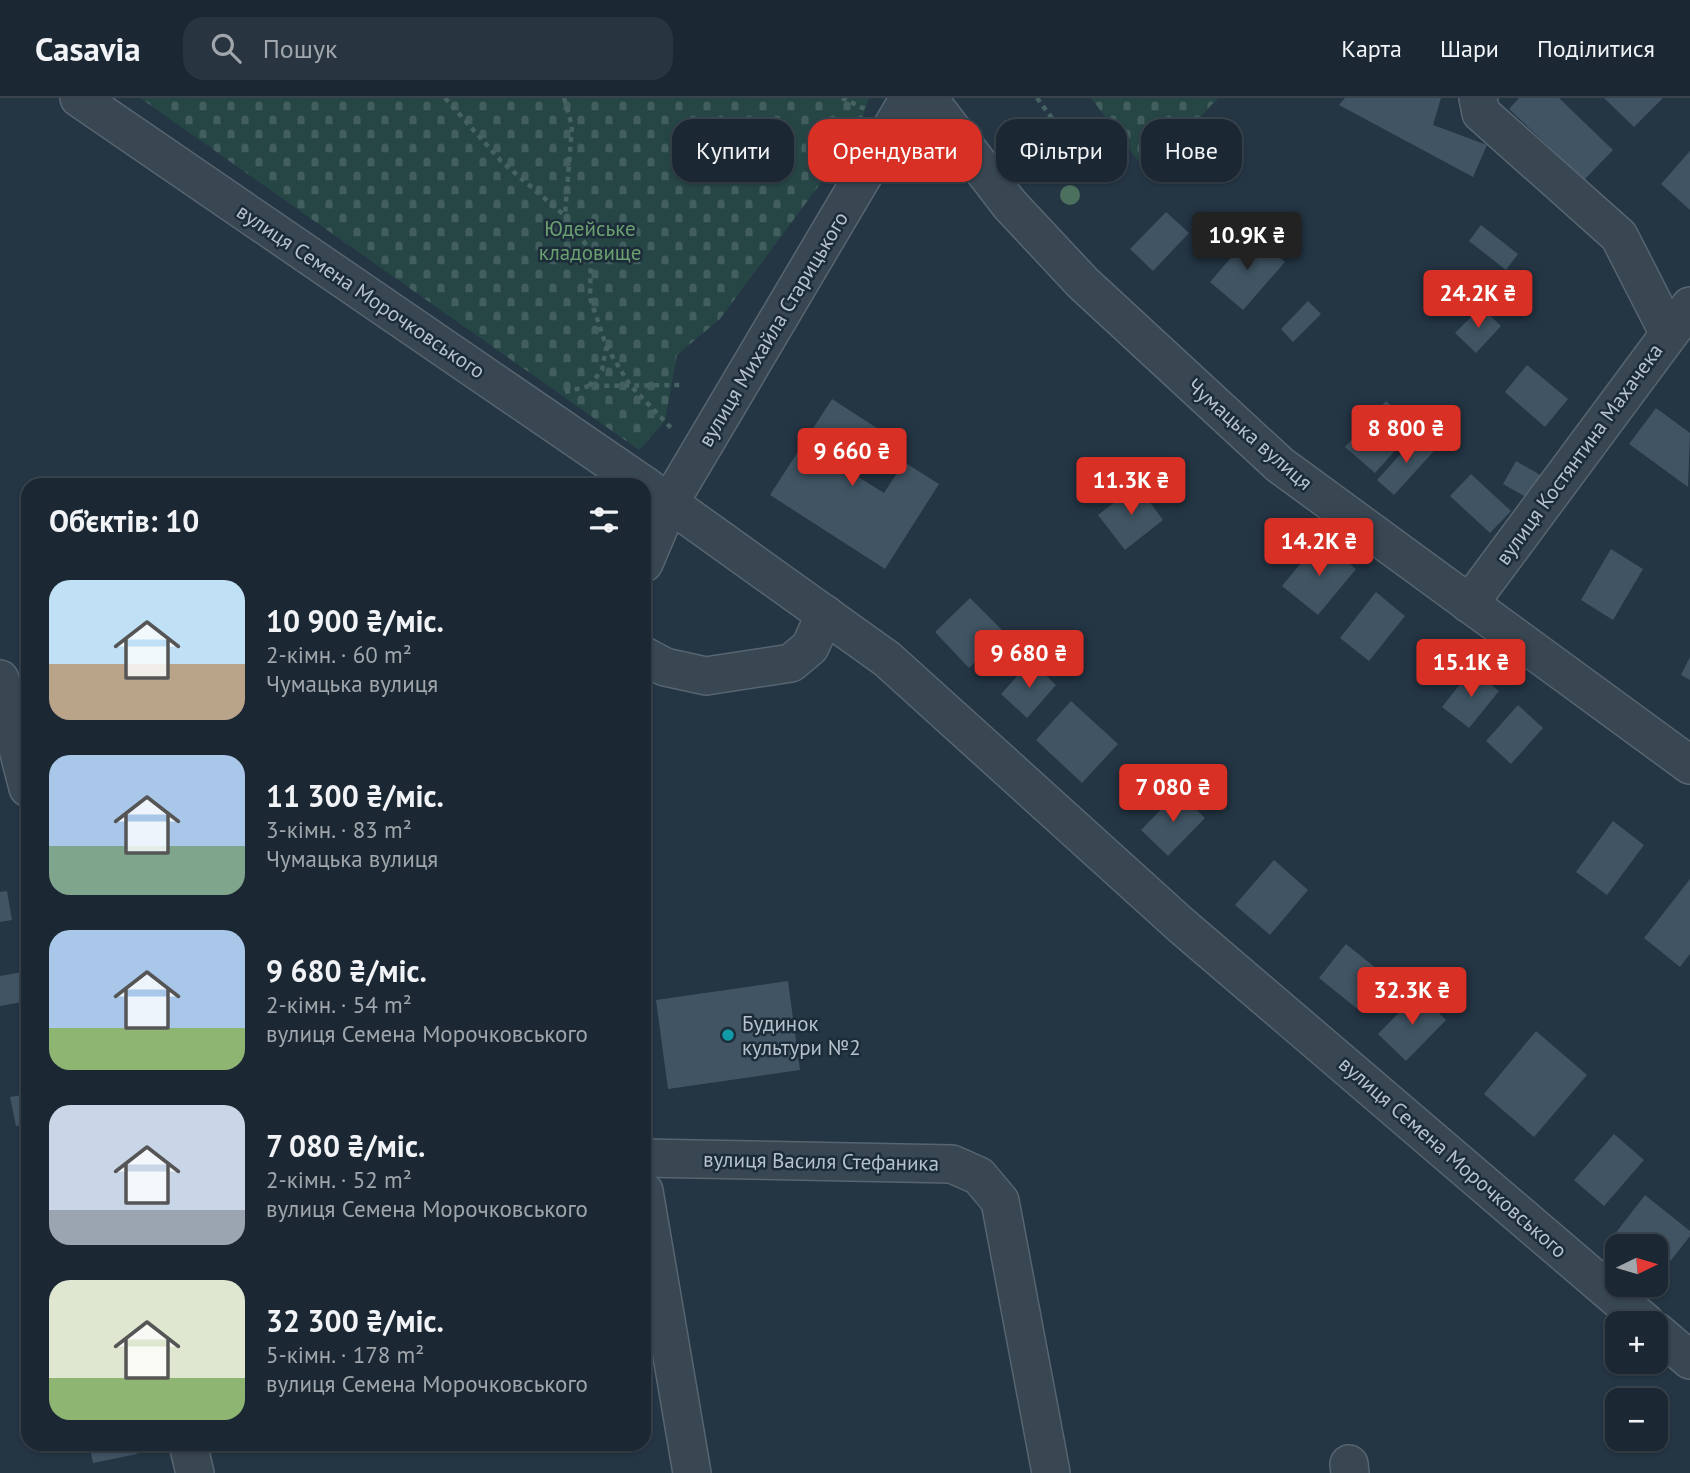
<!DOCTYPE html>
<html lang="uk">
<meta charset="utf-8">
<style>
:root{--surface:#1b2833;--page:#28343f;--text:#f1f3f6;--muted:#a0a6ac;--line:#39444e;--accent:#d93025}
body{margin:0;font-family:"PT Sans",sans-serif;background:var(--page);color:var(--text);height:100vh;display:flex;flex-direction:column;font-size:26px;white-space:nowrap}
*{box-sizing:border-box;margin:0}
p{font-size:23px;color:var(--muted)}
.icon{flex:none;width:38px;height:38px;fill:none;stroke:currentColor;stroke-width:2;stroke-linecap:round;stroke-linejoin:round}
.map{position:relative;flex:1;overflow:hidden}
.sheet{position:absolute;left:21px;top:380px;width:630px;height:973px;display:flex;flex-direction:column;background:var(--surface);border-radius:21px;box-shadow:0 2px 5px #0004,0 0 0 2px var(--line)}
.sheet>*{flex:none}
.guide{position:absolute;left:672px;top:21px;width:665px;height:63px;display:flex;gap:14px}
.needle{width:46px;rotate:85deg}
.fabs{position:absolute;left:1605px;top:1136px;display:grid;gap:14px}
.fabs a{display:grid;place-items:center;width:63px;height:63px;border-radius:14px;background:var(--surface);box-shadow:0 2px 5px #0004,0 0 0 2px var(--line);font-size:35px}
.price{position:absolute;translate:-50% -60px;padding:0 16px;border-radius:7px;background:var(--accent);color:#fff;font-size:23px;line-height:46px;filter:drop-shadow(0 2px 4px #0008)}
.price::after{content:'';position:absolute;left:50%;top:42px;width:21px;height:16px;margin-left:-10px;background:inherit;clip-path:polygon(0 0,100% 0,50% 100%)}
.price.active{background:#222;color:#fff}
ul{padding:0;list-style:none}
li{display:flex;align-items:center;gap:21px;height:175px;padding:0 28px}
li span{display:grid;place-items:center;flex:none;width:196px;height:140px;border-radius:21px;color:#555}
li>.icon{margin-inline-start:auto}
span .icon{width:84px;height:84px;fill:#fffc;stroke-width:1}
li b{font-size:30px}
h2{display:flex;justify-content:space-between;align-items:center;height:84px;padding:0 28px;font-size:30px}
.chip{padding:0 24px;border-radius:21px;background:var(--surface);box-shadow:0 2px 5px #0004,0 0 0 2px var(--line);font-size:24px;line-height:63px}
.chip.active{background:var(--accent);color:#fff}
header{display:flex;align-items:center;gap:42px;box-sizing:border-box;height:98px;padding:0 35px;background:var(--surface);border-bottom:2px solid var(--line)}
header strong{font-size:33px}
nav{display:flex;gap:38px;margin-inline-start:auto;font-size:24px}
.search{width:490px;height:63px;background:var(--page);display:flex;align-items:center;gap:18px;box-sizing:border-box;padding:0 24px;border-radius:21px;color:var(--muted);font-size:26px}
.map>svg:first-child{display:block}
</style>
<header>
<strong>Casavia</strong>
<div class="search"><svg class="icon" aria-label="search" viewBox="0 0 24 24"><circle cx="10" cy="10" r="6"/><path d="M15 15l6 6"/></svg>Пошук</div>
<nav><a>Карта</a><a>Шари</a><a>Поділитися</a></nav>
</header>
<div class="map">
<svg width="1690" height="1375" viewBox="0 0 1690 1375">
<defs>
<pattern id="cemetery-stones" width="16" height="16" patternUnits="userSpaceOnUse" patternTransform="scale(1.75)"><rect width="16" height="16" fill="#264545"/><path d="M2 7V4a2 2 0 0 1 4 0v3zM10 15v-3a2 2 0 0 1 4 0v3z" fill="#435e5f"/></pattern>
</defs>
<rect width="100%" height="100%" fill="#243544"/>
<!-- cemetery -->
<g fill="url(#cemetery-stones)">
<path d="M 140,0 L 869,0 L 857,36 L 720,221 L 677,257 L 665,323 L 639,352 Z"/>
<path d="M 1091,0 L 1218,0 L 1147,75 Z"/>
</g>
<!-- building -->
<g fill="#405463">
<path d="M 1345,0 L 1441,0 L 1433,27 L 1487,47 L 1473,79 L 1339,7 Z"/>
<path d="M 1519,0 L 1559,0 L 1613,52 L 1584,82 L 1509,11 Z"/>
<path d="M 1604,0 L 1663,0 L 1634,29 Z"/>
<path d="M 1690,53 L 1690,112 L 1661,86 Z"/>
<path d="M 1166,114 L 1189,135 L 1153,173 L 1130,151 Z"/>
<path d="M 1481,127 L 1518,156 L 1506,172 L 1469,143 Z"/>
<path d="M 1251,136 L 1285,164 L 1243,212 L 1210,184 Z"/>
<path d="M 1308,203 L 1321,216 L 1293,244 L 1281,231 Z"/>
<path d="M 1481,209 L 1501,228 L 1476,255 L 1455,235 Z"/>
<path d="M 1527,267 L 1568,301 L 1545,329 L 1505,294 Z"/>
<path d="M 832,301 L 880,332 L 852,375 L 884,395 L 904,364 L 939,386 L 885,471 L 770,397 Z"/>
<path d="M 1386,303 L 1416,329 L 1375,375 L 1345,349 Z"/>
<path d="M 1656,310 L 1690,335 L 1688,389 L 1629,346 Z"/>
<path d="M 1418,337 L 1434,353 L 1394,397 L 1377,382 Z"/>
<path d="M 1516,363 L 1542,378 L 1529,401 L 1503,386 Z"/>
<path d="M 1471,376 L 1511,413 L 1490,435 L 1450,398 Z"/>
<path d="M 1137,387 L 1163,422 L 1125,452 L 1098,417 Z"/>
<path d="M 1320,442 L 1356,471 L 1318,517 L 1282,488 Z"/>
<path d="M 1611,451 L 1643,471 L 1613,522 L 1581,502 Z"/>
<path d="M 1376,494 L 1405,518 L 1369,563 L 1340,540 Z"/>
<path d="M 970,500 L 1005,535 L 969,570 L 935,534 Z"/>
<path d="M 1690,559 L 1690,582 L 1681,577 Z"/>
<path d="M 1031,563 L 1056,587 L 1027,620 L 1001,596 Z"/>
<path d="M 1472,571 L 1499,593 L 1469,630 L 1442,609 Z"/>
<path d="M 1071,603 L 1118,646 L 1082,685 L 1036,642 Z"/>
<path d="M 1518,607 L 1543,630 L 1511,666 L 1486,643 Z"/>
<path d="M 1178,694 L 1205,720 L 1168,758 L 1141,732 Z"/>
<path d="M 1613,723 L 1644,747 L 1607,797 L 1576,774 Z"/>
<path d="M 1274,762 L 1308,792 L 1270,837 L 1235,807 Z"/>
<path d="M 1690,781 L 1690,856 L 1680,869 L 1644,840 Z"/>
<path d="M 7,793 L 12,822 L 0,824 L 0,794 Z"/>
<path d="M 1346,846 L 1387,879 L 1360,913 L 1319,880 Z"/>
<path d="M 28,873 L 28,903 L 0,908 L 0,878 Z"/>
<path d="M 788,883 L 800,972 L 668,991 L 656,902 Z"/>
<path d="M 1418,895 L 1446,922 L 1406,963 L 1378,936 Z"/>
<path d="M 1536,933 L 1587,977 L 1534,1039 L 1484,996 Z"/>
<path d="M 28,996 L 28,1026 L 16,1028 L 10,999 Z"/>
<path d="M 1614,1036 L 1644,1062 L 1604,1108 L 1574,1082 Z"/>
<path d="M 1645,1097 L 1690,1133 L 1690,1138 L 1661,1175 L 1656,1170 L 1656,1148 L 1628,1148 L 1614,1137 Z"/>
<path d="M 28,1114 L 28,1143 L 24,1144 L 19,1115 Z"/>
<path d="M 89,1346 L 135,1346 L 137,1356 L 93,1365 Z"/>
</g>
<g fill="none" stroke-linecap="round" stroke-linejoin="round">
<!-- minor casing -->
<g stroke="#576571" stroke-width="40">
<g id="minor">
<path d="M 79,0 L 644,387"/>
<path d="M 928,0 L 1010,107 L 1083,185 L 1280,367 L 1690,667"/>
<path d="M 1478,0 L 1481,15 L 1619,138 L 1668,234"/>
<path d="M 644,387 L 887,561 L 1182,828 L 1646,1225"/>
<path d="M 644,465 L 670,404 L 909,0"/>
<path d="M 1469,506 L 1690,208"/>
<path d="M 644,558 L 665,569 L 706,578 L 791,565 L 810,549 L 825,516"/>
<path d="M 0,581 L 28,690"/>
<path d="M 644,1060 L 952,1066 L 979,1078 L 1000,1103 L 1051,1375"/>
<path d="M 644,1093 L 692,1375"/>
<path d="M 1656,1233 L 1690,1262"/>
<path d="M 188,1346 L 195,1375"/>
<path d="M 1349,1366 L 1350,1375"/>
</g>
</g>
<!-- path -->
<g stroke="#466262" stroke-width="4.5" stroke-dasharray="5 5" stroke-linecap="butt">
<path d="M 445,0 L 501,63 L 564,117"/>
<path d="M 564,0 L 572,28 L 565,117 L 591,154 L 590,200 L 607,250 L 630,287 L 674,333"/>
<path d="M 842,0 L 867,12"/>
<path d="M 1037,0 L 1095,78"/>
<path d="M 589,288 L 602,272 L 606,250"/>
<path d="M 565,294 L 589,288 L 683,287"/>
</g>
<!-- minor -->
<use href="#minor" stroke="#394753" stroke-width="37"/>
</g>
<!-- trees -->
<g fill="#4b705d">
<circle cx="1026" cy="37" r="10"/>
<circle cx="1070" cy="97" r="10"/>
</g>
<!-- markers -->
<circle fill="#0f9aa8" stroke="#1d2c39" stroke-width="2.5" cx="728" cy="937" r="7"/>
<g text-anchor="middle" dominant-baseline="central" stroke-width="5" stroke-linejoin="round" paint-order="stroke">
<!-- park labels -->
<g font-size="21" fill="#6ba071" stroke="#1d2c39">
<text x="590" y="130">Юдейське<tspan x="590" dy="24">кладовище</tspan></text>
</g>
<!-- street labels -->
<g font-size="21" fill="#b6c2cd" stroke="#1d2c39">
<text transform="translate(361 193) rotate(34)">вулиця Семена Морочковського</text>
<text transform="translate(773 231) rotate(-59)">вулиця Михайла Старицького</text>
<text transform="translate(1250 336) rotate(41)">Чумацька вулиця</text>
<text transform="translate(1579 356) rotate(-54)">вулиця Костянтина Махачека</text>
<text transform="translate(1453 1059) rotate(41)">вулиця Семена Морочковського</text>
<text transform="translate(821 1063) rotate(1)">вулиця Василя Стефаника</text>
</g>
<!-- poi labels -->
<g font-size="21" fill="#b6c2cd" stroke="#1d2c39" text-anchor="start">
<text x="742" y="925">Будинок<tspan x="742" dy="24">культури №2</tspan></text>
</g>
</g>
</svg>
<div class="fabs">
<a><svg class="needle" viewBox="-14 -14 28 28"><path d="M0-13l5 13h-10z" fill="#e53935"/><path d="M0 13l5-13h-10z" fill="#a0a6ac"/></svg></a>
<a>+</a>
<a>−</a>
</div>
<b class="price active" style="left:1247px;top:174px">10.9K ₴</b>
<b class="price" style="left:1478px;top:232px">24.2K ₴</b>
<b class="price" style="left:1406px;top:367px">8 800 ₴</b>
<b class="price" style="left:852px;top:390px">9 660 ₴</b>
<b class="price" style="left:1131px;top:419px">11.3K ₴</b>
<b class="price" style="left:1319px;top:480px">14.2K ₴</b>
<b class="price" style="left:1029px;top:592px">9 680 ₴</b>
<b class="price" style="left:1471px;top:601px">15.1K ₴</b>
<b class="price" style="left:1173px;top:726px">7 080 ₴</b>
<b class="price" style="left:1412px;top:929px">32.3K ₴</b>
<div class="guide">
<a class="chip">Купити</a>
<a class="chip active">Орендувати</a>
<a class="chip">Фільтри</a>
<a class="chip">Нове</a>
</div>
<section class="sheet">
<h2>Об’єктів: 10<svg class="icon" aria-label="filters" viewBox="0 0 24 24"><path d="M4 7h16M4 17h16"/><circle cx="9" cy="7" r="2"/><circle cx="15" cy="17" r="2"/></svg></h2>
<ul>
<li><span style="background:linear-gradient(#bfe0f5 60%,#b9a48a 0)"><svg class="icon" aria-label="home" viewBox="0 0 24 24"><path d="M3 11l9-7 9 7M6 9v11h12V9"/></svg></span><div><b>10 900 ₴/міс.</b><p>2-кімн. · 60 m²</p><p>Чумацька вулиця</p></div></li>
<li><span style="background:linear-gradient(#a9c7e8 65%,#7fa58c 0)"><svg class="icon" aria-label="home" viewBox="0 0 24 24"><path d="M3 11l9-7 9 7M6 9v11h12V9"/></svg></span><div><b>11 300 ₴/міс.</b><p>3-кімн. · 83 m²</p><p>Чумацька вулиця</p></div></li>
<li><span style="background:linear-gradient(#a9c7e8 70%,#8fb573 0)"><svg class="icon" aria-label="home" viewBox="0 0 24 24"><path d="M3 11l9-7 9 7M6 9v11h12V9"/></svg></span><div><b>9 680 ₴/міс.</b><p>2-кімн. · 54 m²</p><p>вулиця Семена Морочковського</p></div></li>
<li><span style="background:linear-gradient(#c9d6e8 75%,#9aa5b1 0)"><svg class="icon" aria-label="home" viewBox="0 0 24 24"><path d="M3 11l9-7 9 7M6 9v11h12V9"/></svg></span><div><b>7 080 ₴/міс.</b><p>2-кімн. · 52 m²</p><p>вулиця Семена Морочковського</p></div></li>
<li><span style="background:linear-gradient(#dfe7d0 70%,#8fb573 0)"><svg class="icon" aria-label="home" viewBox="0 0 24 24"><path d="M3 11l9-7 9 7M6 9v11h12V9"/></svg></span><div><b>32 300 ₴/міс.</b><p>5-кімн. · 178 m²</p><p>вулиця Семена Морочковського</p></div></li>
</ul>
</section>
</div>
